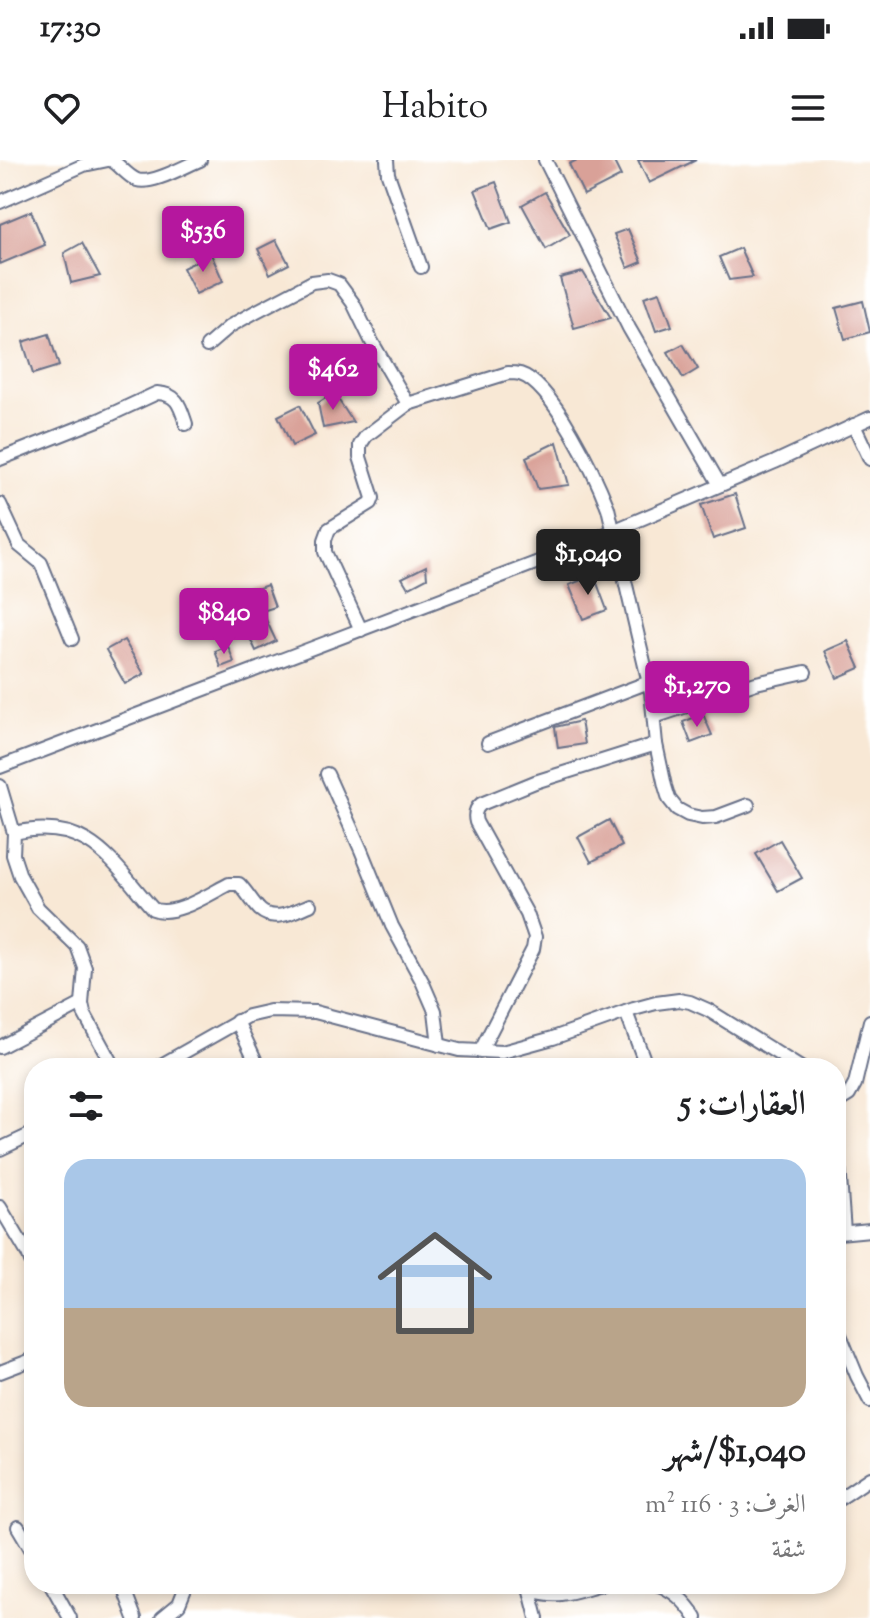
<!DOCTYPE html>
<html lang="ar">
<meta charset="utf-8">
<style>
:root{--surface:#fff;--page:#f2f2f2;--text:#202124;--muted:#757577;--line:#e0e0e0;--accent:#b5179e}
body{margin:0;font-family:"Sorts Mill Goudy",Amiri,serif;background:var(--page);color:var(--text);direction:rtl;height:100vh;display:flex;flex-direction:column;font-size:30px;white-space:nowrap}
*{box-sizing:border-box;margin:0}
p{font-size:26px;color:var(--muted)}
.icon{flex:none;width:44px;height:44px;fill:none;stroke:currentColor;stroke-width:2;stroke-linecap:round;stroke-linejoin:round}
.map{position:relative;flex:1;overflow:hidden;direction:ltr}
.side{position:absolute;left:24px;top:898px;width:822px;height:536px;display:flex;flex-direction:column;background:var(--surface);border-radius:32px;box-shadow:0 4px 12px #0003;direction:rtl}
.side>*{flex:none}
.price{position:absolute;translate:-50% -68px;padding:0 18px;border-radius:8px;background:var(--accent);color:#fff;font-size:26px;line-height:52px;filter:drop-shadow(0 2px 4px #0008)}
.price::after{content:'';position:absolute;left:50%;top:48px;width:24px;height:18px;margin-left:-12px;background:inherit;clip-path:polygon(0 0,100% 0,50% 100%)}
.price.on{background:#222;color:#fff}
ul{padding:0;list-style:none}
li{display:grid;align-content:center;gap:16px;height:424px;padding:0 40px}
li+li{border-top:2px solid var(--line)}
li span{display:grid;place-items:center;height:248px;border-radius:24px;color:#555}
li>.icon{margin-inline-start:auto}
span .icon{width:144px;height:144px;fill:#fffc;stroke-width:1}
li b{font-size:34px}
h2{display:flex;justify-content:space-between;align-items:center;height:96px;padding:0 40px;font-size:34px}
.status{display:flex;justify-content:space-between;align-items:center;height:56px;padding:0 40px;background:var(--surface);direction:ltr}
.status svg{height:22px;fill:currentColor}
header{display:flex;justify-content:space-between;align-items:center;height:104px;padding:0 40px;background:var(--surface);font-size:36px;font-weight:600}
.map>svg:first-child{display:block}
</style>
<div class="status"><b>17:30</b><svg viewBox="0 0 49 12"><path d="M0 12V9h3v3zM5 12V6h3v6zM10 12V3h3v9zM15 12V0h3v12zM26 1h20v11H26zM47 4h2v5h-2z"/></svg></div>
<header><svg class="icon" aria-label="menu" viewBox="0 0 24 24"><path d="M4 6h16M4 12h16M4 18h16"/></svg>Habito<svg class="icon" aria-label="heart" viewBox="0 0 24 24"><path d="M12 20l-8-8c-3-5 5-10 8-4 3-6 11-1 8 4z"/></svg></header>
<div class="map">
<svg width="870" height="1458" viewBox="0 0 870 1458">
<rect width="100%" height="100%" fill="#fff"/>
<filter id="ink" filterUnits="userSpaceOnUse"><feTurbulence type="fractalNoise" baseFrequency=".0125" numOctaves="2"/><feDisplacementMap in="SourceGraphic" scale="16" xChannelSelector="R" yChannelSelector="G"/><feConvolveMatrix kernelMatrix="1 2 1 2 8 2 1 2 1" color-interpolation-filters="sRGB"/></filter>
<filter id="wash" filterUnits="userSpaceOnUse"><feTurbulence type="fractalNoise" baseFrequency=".006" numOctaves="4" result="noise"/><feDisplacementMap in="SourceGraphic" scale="32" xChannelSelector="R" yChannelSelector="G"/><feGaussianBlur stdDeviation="1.8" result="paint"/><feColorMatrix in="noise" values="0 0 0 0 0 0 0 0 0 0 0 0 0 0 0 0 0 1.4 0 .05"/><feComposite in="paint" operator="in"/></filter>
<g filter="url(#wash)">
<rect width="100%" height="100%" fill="#f8e8d5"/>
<g id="blocks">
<!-- building -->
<g fill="#d9a198">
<path d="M 577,0 L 613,0 L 621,16 L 584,35 L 569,4 Z"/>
<path d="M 638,0 L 696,0 L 649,23 Z"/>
<path d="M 496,22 L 511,62 L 491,69 L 475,30 Z"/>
<path d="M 545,32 L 570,75 L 546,89 L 522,45 Z"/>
<path d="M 31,51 L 45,85 L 0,104 L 0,64 Z"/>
<path d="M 628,69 L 642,102 L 628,108 L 614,74 Z"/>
<path d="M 276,80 L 289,104 L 270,114 L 258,89 Z"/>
<path d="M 82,83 L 100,116 L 71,123 L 64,93 Z"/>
<path d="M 740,88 L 753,117 L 729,120 L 719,97 Z"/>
<path d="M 211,94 L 223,121 L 196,134 L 183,108 Z"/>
<path d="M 583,112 L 611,158 L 574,168 L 560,118 Z"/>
<path d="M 660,132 L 672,166 L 656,171 L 644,137 Z"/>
<path d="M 863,141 L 870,172 L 845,179 L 836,148 Z"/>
<path d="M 49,174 L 59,206 L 33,214 L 23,182 Z"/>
<path d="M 683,184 L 698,209 L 683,218 L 668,192 Z"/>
<path d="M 334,233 L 353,262 L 323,268 L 318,243 Z"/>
<path d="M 300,245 L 315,275 L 292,286 L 278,256 Z"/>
<path d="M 557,282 L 569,325 L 538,329 L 526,297 Z"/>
<path d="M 735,334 L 746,368 L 713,379 L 701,345 Z"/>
<path d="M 426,406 L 427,418 L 408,428 L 402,418 Z"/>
<path d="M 594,415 L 607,450 L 583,459 L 569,425 Z"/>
<path d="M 267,425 L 275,447 L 262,451 L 276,481 L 256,491 L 248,474 L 251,473 L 237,436 Z"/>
<path d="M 124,480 L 144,514 L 125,524 L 106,490 Z"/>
<path d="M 848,481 L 860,508 L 837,518 L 825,491 Z"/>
<path d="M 228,486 L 234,502 L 221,507 L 215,491 Z"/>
<path d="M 703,554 L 712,575 L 691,583 L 683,562 Z"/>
<path d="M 581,561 L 585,584 L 558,588 L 555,567 Z"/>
<path d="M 609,660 L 622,686 L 591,702 L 578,677 Z"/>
<path d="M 780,680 L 802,718 L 778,731 L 756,694 Z"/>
</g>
</g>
</g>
<g filter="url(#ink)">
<use href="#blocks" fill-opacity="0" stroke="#687088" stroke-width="2"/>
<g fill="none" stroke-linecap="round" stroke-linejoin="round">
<!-- minor casing -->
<g stroke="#687088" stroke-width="16">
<g id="minor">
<path d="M 111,0 C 120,5 127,16 137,20 C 152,25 185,6 200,0"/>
<path d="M 387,0 L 388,14 L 421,107"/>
<path d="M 545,0 L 629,168 L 720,325"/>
<path d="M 0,42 L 84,5 L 108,0"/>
<path d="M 207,186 L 230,166 L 255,152 L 312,122 L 328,120 L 339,124 L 353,143 L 372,182 L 408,244"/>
<path d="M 854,265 L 870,299"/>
<path d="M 0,299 L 101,259 L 157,233 C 178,234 180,246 186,264"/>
<path d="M 0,344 L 19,385 L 41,403 L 72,479"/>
<path d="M 361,470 L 325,392 L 325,380 L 329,369 L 371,343 L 373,338 L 360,297 L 360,285 L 366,276 L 408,244 L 508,213 C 512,213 516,213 520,214 C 553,224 596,317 608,348 L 651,532 L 656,584 L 665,626 L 669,639 L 677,649 L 688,655 L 702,658 L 716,657 L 748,645"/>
<path d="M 654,557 L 756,523 L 805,512"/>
<path d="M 488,583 L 649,522"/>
<path d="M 0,607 L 554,396 L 775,302 L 870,258"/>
<path d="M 327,614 L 361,690 L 392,766 L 422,821 L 435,851 L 439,885"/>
<path d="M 0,626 L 14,673 L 13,695 L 20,716 L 38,748 L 77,786 L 85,808 L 82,844 L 84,853 L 114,908"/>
<path d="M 14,673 C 88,656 111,701 153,749 C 174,758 209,734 229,724 L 239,724 C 247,732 252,742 260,750 C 275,763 295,751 310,745"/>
<path d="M 626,852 L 643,897 L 642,908"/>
<path d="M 237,861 L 259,908"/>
<path d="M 0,887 L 82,844"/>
<path d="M 480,892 L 533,789 L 535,777 L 527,754 L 476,662 C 474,654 475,649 481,644 L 535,622 L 656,584"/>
<path d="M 156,908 L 248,856 L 270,851 L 315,852 L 459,890 L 502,892 L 553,878 L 634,849 L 656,843 L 679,840 L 690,842 L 708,850 L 801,908"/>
<path d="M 836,943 L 849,935 L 855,924 L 870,861"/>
<path d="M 836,964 L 844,1072"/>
<path d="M 0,989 L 34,973"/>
<path d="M 0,1047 L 28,1094 L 34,1109"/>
<path d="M 839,1073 L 870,1070"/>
<path d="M 836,1165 L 857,1216 L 870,1241"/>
<path d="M 0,1212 L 34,1199"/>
<path d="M 836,1341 L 870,1318"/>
<path d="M 18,1367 L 34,1394"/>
<path d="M 51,1424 L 70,1458"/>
<path d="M 122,1424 L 135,1458"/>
<path d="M 656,1424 C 674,1430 686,1442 696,1458"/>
<path d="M 529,1427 L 537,1458"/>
<path d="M 530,1430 C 560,1439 572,1432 601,1424"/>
<path d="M 162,1458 L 179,1444 L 187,1424"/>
</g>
</g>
<!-- minor -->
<use href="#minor" stroke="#fff" stroke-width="12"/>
</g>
</g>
</svg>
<b class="price" style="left:203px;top:114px">$536</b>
<b class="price" style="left:333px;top:252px">$462</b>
<b class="price on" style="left:588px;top:437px">$1,040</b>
<b class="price" style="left:224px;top:496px">$840</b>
<b class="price" style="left:697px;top:569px">$1,270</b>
<section class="side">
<h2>العقارات: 5<svg class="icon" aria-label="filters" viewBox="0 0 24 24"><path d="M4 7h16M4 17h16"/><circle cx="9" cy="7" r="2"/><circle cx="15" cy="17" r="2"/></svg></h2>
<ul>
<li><span style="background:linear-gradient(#a9c7e8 60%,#b9a48a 0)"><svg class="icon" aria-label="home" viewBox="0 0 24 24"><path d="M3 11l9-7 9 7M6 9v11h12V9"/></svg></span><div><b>$1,040/شهر</b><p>الغرف: 3 · 116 m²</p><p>شقة</p></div></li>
</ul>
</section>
</div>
